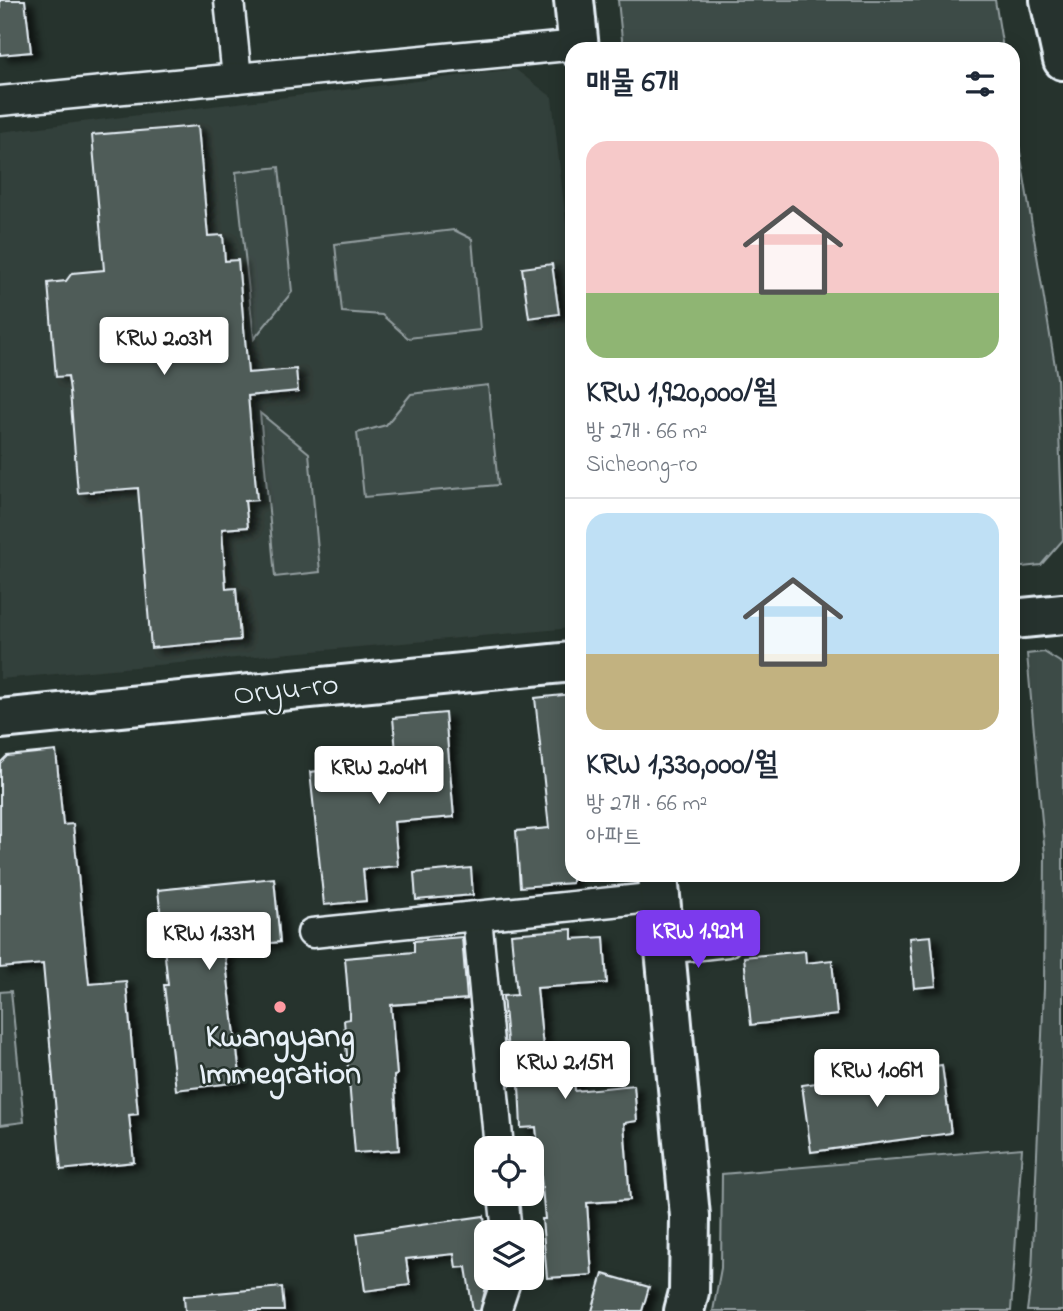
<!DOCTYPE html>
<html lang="ko">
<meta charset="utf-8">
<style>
:root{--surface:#fff;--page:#f6f6f7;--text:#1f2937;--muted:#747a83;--line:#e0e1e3;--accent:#7c3aed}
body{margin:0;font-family:"Indie Flower","Poor Story",sans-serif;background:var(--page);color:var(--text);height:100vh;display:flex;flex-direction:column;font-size:26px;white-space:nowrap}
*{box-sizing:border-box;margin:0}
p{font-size:23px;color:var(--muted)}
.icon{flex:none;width:38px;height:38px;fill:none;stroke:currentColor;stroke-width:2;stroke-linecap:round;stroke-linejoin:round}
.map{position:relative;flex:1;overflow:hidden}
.side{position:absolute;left:565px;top:42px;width:455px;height:840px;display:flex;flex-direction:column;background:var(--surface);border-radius:21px;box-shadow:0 4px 18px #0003}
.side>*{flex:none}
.buttons{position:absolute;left:474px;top:1136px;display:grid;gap:14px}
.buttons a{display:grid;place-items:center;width:70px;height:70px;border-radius:14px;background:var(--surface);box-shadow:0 4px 18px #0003;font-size:35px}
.price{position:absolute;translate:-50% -60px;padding:0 16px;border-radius:7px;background:#fff;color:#222;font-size:23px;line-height:46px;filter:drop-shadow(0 2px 4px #0008)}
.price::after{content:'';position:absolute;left:50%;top:42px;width:21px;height:16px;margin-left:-10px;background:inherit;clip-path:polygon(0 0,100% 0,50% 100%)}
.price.active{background:var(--accent);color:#fff}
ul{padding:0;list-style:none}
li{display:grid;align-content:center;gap:14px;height:371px;padding:0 21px}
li+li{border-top:2px solid var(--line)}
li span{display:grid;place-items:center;height:217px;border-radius:21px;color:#555}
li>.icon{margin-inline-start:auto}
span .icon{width:126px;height:126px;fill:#fffc;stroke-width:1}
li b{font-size:30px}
h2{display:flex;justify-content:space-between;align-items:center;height:84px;padding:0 21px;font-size:30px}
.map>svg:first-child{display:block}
</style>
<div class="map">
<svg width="1063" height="1311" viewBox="0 0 1063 1311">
<defs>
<filter id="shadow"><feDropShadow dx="8" dy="4.5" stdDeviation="3.5" flood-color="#0009"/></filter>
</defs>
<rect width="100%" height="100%" fill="#26332d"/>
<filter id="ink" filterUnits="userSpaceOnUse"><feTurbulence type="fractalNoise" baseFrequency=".0143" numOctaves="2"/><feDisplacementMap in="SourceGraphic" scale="14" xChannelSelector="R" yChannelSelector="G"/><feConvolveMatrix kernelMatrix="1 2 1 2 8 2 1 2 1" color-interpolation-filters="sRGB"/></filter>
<g filter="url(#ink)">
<!-- built -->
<path fill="#333f3a" d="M 515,69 L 552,97 L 572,277 L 572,628 L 0,679 L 0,132 Z"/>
<!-- green -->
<g fill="#3e4b47" stroke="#939ea0" stroke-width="2">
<path d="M 618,0 L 995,0 L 1003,49 L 623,49 Z"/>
<path d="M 1013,109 L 1057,378 L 1063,540 L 1041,565 L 1013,568 Z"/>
<path d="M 279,167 L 292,292 L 254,339 L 236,172 Z"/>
<path d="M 454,230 L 472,239 L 480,330 L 408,338 L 382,315 L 342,312 L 335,244 Z"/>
<path d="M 488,385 L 498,485 L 364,497 L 357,433 L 386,425 L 411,394 Z"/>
<path d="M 260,413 L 309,453 L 320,572 L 275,577 Z"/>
<path d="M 1044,652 L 1063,664 L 1063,1311 L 1027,1311 L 1032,1273 L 1044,988 L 1045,855 L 1027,654 Z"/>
<path d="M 11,991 L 24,1122 L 0,1125 L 0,992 Z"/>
<path d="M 1022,1148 L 1011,1311 L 713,1311 L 721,1268 L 722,1174 Z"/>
</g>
<!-- building -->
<g fill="#505c59" stroke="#e8f1f8" stroke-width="2" filter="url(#shadow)">
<path d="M 0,0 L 25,0 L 31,52 L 0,55 Z"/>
<path d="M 198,126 L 208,236 L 223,235 L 225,261 L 238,260 L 248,373 L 296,369 L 298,391 L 248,396 L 257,500 L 245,501 L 248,527 L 222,529 L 226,589 L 236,588 L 240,640 L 151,648 L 138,488 L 78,493 L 70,391 L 68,376 L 56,377 L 48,283 L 66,281 L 72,273 L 104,270 L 92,135 Z"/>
<path d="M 552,264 L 559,314 L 529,318 L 522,268 Z"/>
<path d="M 572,694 L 572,883 L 520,887 L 516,831 L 549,828 L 535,698 Z"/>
<path d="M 445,713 L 454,817 L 394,822 L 398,866 L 363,869 L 366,901 L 324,905 L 310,772 L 397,763 L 393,718 Z"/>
<path d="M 56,751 L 63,825 L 73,824 L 89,984 L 126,981 L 138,1114 L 129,1115 L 134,1162 L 61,1170 L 43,964 L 0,968 L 0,763 L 7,756 Z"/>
<path d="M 471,868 L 473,895 L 416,900 L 414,873 Z"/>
<path d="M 274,878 L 280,942 L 224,948 L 241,1082 L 176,1090 L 164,985 L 168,985 L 158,890 Z"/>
<path d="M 572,929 L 572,939 L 604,937 L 607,983 L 537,988 L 544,1057 L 572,1054 L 575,1091 L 634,1085 L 637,1121 L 624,1123 L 630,1200 L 587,1203 L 592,1275 L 547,1278 L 542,1219 L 545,1219 L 536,1127 L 521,1128 L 519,1085 L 511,1085 L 503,996 L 517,995 L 511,934 Z"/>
<path d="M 931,936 L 936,986 L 914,988 L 909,938 Z"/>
<path d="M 462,937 L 467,999 L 391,1005 L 397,1075 L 394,1076 L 399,1150 L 355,1153 L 344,1020 L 350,1019 L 345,958 L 414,952 L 414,941 Z"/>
<path d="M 805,951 L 806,963 L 832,960 L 837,1015 L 751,1025 L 744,957 Z"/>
<path d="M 942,1065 L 951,1133 L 811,1152 L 802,1085 Z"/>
<path d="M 484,1216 L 486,1240 L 486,1287 L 480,1311 L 473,1311 L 466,1267 L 456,1268 L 454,1254 L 406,1259 L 410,1285 L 365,1291 L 357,1234 Z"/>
<path d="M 603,1274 L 649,1287 L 642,1311 L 592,1311 Z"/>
<path d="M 282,1287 L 284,1311 L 185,1311 L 184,1296 Z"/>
</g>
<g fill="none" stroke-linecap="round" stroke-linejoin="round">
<!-- street casing -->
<g stroke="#e8f1f8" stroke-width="33">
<g id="street">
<path d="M 229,0 L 237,78"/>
<path d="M 0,101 L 578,45"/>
<path d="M 477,917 L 499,1148"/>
<path d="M 312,933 L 660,897"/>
<path d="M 665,949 L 727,942"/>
<path d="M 503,1194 L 507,1232"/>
<path d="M 496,1311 L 507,1278"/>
</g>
</g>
<!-- secondary casing -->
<g stroke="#e8f1f8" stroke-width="44">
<g id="secondary">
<path d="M 574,0 L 579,49"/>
<path d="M 1050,0 L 1063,60"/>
<path d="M 1013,619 L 1063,614"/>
<path d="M 0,719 L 572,662"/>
<path d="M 658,875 L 690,1216 L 689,1292 L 684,1311"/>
</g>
</g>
<!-- street -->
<use href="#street" stroke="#26332d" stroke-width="28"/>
<!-- secondary -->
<use href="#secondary" stroke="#26332d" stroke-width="38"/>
</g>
</g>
<!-- markers -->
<circle fill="#ff9aa2" stroke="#26332d" stroke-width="2.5" cx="280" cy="1007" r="7"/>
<g text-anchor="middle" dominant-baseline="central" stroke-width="5" stroke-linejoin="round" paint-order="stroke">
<!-- street labels -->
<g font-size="32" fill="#e8f1f8" stroke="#26332d">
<text transform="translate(286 691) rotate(-6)">Oryu-ro</text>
</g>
<!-- poi labels -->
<g font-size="32" font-weight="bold" fill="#e8f1f8" stroke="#26332d">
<text x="280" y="1038">Kwangyang<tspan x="280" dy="37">Immegration</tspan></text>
</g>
</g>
</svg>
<div class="buttons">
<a><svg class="icon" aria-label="locate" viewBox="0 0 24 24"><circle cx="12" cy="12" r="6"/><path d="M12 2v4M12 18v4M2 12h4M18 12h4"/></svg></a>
<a><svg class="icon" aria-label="layers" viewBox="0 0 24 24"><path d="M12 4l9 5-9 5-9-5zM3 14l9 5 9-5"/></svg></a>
</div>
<b class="price" style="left:164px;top:377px">KRW 2.03M</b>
<b class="price" style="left:379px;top:806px">KRW 2.04M</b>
<b class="price active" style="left:698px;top:970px">KRW 1.92M</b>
<b class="price" style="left:209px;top:972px">KRW 1.33M</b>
<b class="price" style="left:565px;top:1101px">KRW 2.15M</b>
<b class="price" style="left:877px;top:1109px">KRW 1.06M</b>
<section class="side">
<h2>매물 6개<svg class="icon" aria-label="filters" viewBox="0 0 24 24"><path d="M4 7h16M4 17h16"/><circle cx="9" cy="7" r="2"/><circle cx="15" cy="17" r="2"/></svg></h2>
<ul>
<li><span style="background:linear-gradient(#f6c9c9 70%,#8fb573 0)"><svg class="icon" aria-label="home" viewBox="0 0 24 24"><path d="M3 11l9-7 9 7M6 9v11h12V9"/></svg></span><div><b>KRW 1,920,000/월</b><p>방 2개 · 66 m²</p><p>Sicheong-ro</p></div></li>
<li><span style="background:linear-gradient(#bfe0f5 65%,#c2b280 0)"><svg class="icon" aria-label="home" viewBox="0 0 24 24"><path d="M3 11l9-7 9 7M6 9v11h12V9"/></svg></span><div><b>KRW 1,330,000/월</b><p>방 2개 · 66 m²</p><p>아파트</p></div></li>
</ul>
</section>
</div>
